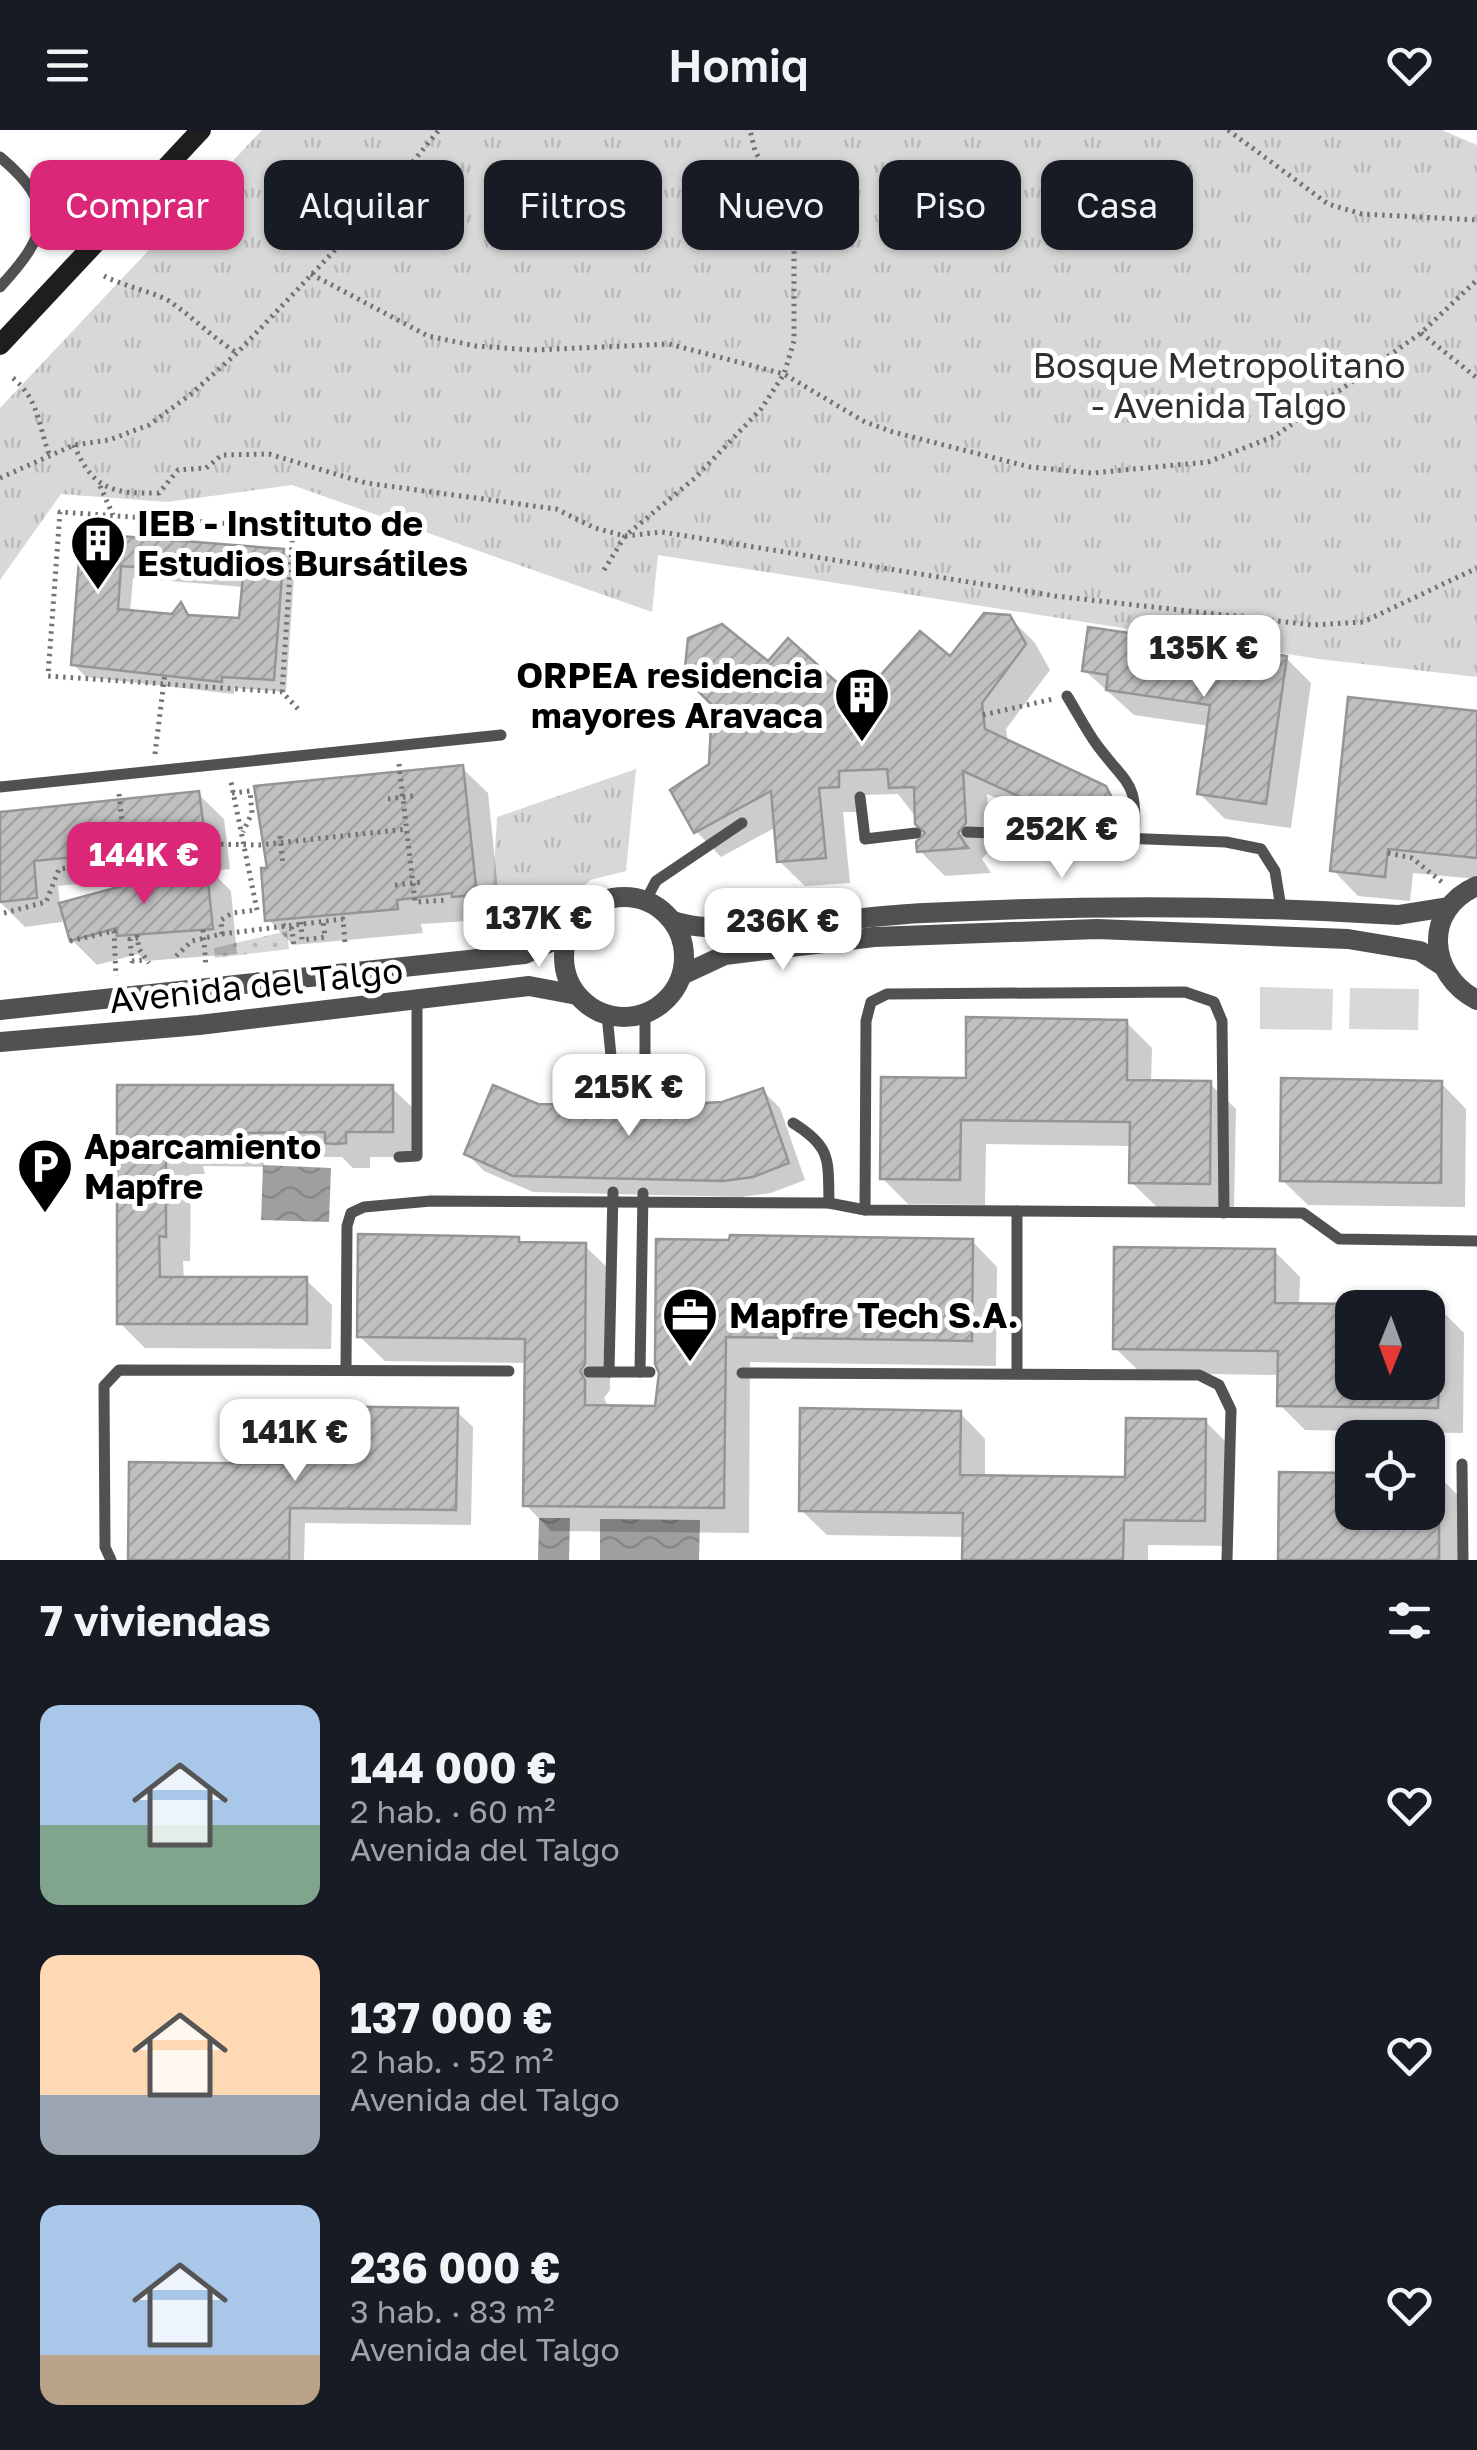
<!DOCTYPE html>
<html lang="es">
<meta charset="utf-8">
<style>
:root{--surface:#171b24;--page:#242831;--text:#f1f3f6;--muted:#9ea1a6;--accent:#db2777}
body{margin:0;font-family:"Golos Text",sans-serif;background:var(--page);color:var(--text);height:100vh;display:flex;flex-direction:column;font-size:38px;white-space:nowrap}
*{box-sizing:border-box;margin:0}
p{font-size:32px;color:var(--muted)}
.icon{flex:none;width:55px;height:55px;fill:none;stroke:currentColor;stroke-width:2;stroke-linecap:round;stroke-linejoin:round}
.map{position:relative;height:1430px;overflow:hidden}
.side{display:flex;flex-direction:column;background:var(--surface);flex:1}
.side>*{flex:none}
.banner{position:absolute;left:30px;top:30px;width:1418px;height:90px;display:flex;gap:20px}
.needle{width:65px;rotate:181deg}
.buttons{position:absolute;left:1335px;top:1160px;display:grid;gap:20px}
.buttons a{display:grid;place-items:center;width:110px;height:110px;border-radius:20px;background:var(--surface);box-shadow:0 2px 8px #0004;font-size:50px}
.price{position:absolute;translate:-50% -85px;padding:0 22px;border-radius:20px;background:#fff;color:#222;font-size:32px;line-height:65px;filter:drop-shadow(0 2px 5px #0008)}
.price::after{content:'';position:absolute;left:50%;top:60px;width:30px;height:22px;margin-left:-15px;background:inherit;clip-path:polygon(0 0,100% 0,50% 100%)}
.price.current{background:var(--accent);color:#fff}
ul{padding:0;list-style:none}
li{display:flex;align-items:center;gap:30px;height:250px;padding:0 40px}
li span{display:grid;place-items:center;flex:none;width:280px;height:200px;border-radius:20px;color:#555}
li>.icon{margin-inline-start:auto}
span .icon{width:120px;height:120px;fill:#fffc;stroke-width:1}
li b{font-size:42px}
h2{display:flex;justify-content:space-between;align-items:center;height:120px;padding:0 40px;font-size:42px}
.chip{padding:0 35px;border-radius:20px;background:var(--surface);box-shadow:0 2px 8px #0004;font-size:35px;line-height:90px}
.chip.current{background:var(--accent);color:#fff}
header{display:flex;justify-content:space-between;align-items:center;height:130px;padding:0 40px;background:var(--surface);font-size:45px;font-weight:600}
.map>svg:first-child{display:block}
</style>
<header><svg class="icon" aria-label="menu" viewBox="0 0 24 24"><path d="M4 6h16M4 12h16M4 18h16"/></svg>Homiq<svg class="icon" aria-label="heart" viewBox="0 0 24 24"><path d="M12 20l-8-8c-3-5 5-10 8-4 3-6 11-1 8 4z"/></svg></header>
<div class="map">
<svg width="1477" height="1430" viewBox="0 0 1477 1430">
<defs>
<pattern id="grass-tufts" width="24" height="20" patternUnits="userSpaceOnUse" patternTransform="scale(2.5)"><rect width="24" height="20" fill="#d8d8d8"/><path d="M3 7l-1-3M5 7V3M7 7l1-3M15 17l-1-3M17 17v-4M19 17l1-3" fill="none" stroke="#b8b8b8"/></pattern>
<pattern id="garden-dots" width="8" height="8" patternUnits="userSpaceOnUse" patternTransform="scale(2.5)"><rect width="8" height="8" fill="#d8d8d8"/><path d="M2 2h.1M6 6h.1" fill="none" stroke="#b8b8b8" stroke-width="1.8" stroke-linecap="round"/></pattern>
<pattern id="water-waves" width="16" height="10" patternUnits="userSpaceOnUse" patternTransform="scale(2.5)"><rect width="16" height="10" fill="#9f9f9f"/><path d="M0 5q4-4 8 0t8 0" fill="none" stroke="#878787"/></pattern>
<pattern id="building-hatch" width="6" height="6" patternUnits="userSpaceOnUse" patternTransform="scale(2.5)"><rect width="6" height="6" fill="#c0c0c0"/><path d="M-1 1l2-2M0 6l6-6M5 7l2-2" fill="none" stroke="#a3a3a3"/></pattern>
</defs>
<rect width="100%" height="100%" fill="#fff"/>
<!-- grass -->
<g fill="url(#grass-tufts)">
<path d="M 262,0 L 1442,0 L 1477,15 L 1477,547 L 1319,529 L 658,425 L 652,482 L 292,355 L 167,372 L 61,364 L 0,450 L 0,278 Z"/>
<path d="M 636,639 L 626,741 L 590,750 L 557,785 L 491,794 L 497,687 Z"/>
</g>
<!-- garden -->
<path fill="url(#garden-dots)" d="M 287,801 L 289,819 L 215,828 L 214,818 Z"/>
<!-- pitch -->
<g fill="#d8d8d8">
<path d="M 773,192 C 819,194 844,228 832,272 L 784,244 L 728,229 L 755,197 Z"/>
<path d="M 1260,857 L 1333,859 L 1332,900 L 1260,899 Z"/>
<path d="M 1350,858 L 1419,859 L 1418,900 L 1349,899 Z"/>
</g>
<!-- water -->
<g fill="url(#water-waves)">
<path d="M 263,1035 L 331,1038 L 329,1092 L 261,1090 Z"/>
<path d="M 539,1388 L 570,1388 L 569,1430 L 538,1430 Z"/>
<path d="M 600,1389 L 700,1390 L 699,1430 L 600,1430 Z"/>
</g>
<!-- shadow -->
<g fill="#0003" fill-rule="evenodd">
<path d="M 83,406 L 283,421 L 295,434 L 286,562 L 234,558 L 234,564 L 86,547 L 73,534 ZM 133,448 L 244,457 L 241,491 L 192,487 L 181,476 L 174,487 L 130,483 Z"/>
<path d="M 1009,487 L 1035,513 L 1050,540 L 1006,599 L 1008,612 L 1105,658 L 1131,685 L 1138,699 L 1123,710 L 1104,699 L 1097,713 L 987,664 L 991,719 L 982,729 L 991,743 L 945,746 L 919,720 L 928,703 L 898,664 L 863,665 L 863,682 L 843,682 L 850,753 L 805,756 L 779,731 L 776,697 L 721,727 L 696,701 L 711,635 L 768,535 L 842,560 L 870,560 L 950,529 Z"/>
<path d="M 1286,528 L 1311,553 L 1291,698 L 1225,689 L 1199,663 L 1209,596 L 1134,585 L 1084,540 Z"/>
<path d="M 1477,583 L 1477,749 L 1413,743 L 1410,771 L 1358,766 L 1333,740 Z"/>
<path d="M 462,638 L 488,663 L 501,789 L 421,794 L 423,803 L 293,815 L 268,789 Z"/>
<path d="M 198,664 L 224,689 L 230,739 L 211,741 L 231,761 L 237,824 L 145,831 L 138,824 L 97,835 L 72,810 L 63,778 L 62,792 L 25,797 L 0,772 L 0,685 ZM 155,746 L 156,749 L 60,775 L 58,756 Z"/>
<path d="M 1126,892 L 1152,918 L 1151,953 L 1210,954 L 1236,979 L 1234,1078 L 1157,1077 L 1131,1052 L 1132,1016 L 986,1014 L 985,1075 L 908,1074 L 882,1048 L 968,951 Z"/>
<path d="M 1441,953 L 1466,979 L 1465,1077 L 1308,1075 L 1282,1050 Z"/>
<path d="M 120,957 L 392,958 L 418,983 L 417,1027 L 370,1027 L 370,1038 L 353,1038 L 342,1027 L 263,1027 L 264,1037 L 203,1036 L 205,1044 L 191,1044 L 190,1131 L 183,1131 L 184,1150 L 306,1150 L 332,1175 L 331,1219 L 145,1218 L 120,1193 Z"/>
<path d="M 763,961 L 780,978 L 805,1050 L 771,1063 L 741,1067 L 533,1062 L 484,1041 L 467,1024 L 644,979 L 722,974 Z"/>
<path d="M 518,1109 L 524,1114 L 585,1116 L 611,1141 L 610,1260 L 604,1268 L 609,1278 L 657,1278 L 662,1243 L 659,1112 L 972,1111 L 997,1137 L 996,1236 L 750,1232 L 749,1403 L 551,1401 L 526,1375 L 527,1233 L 385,1231 L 359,1206 Z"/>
<path d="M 1274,1121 L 1300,1147 L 1299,1176 L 1405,1178 L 1352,1178 L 1352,1252 L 1428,1252 L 1428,1178 L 1439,1178 L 1464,1203 L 1463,1303 L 1305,1300 L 1280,1275 L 1280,1245 L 1141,1243 L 1115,1218 Z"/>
<path d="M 456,1281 L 473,1297 L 471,1395 L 305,1393 L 304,1430 L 130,1430 L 298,1337 Z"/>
<path d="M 960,1283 L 985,1309 L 985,1348 L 1127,1349 L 1205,1291 L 1231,1317 L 1229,1416 L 1148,1415 L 1148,1430 L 964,1430 L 965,1407 L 827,1405 L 801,1380 Z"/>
<path d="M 1281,1344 L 1352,1345 L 1352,1382 L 1428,1382 L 1428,1346 L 1439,1346 L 1464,1372 L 1464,1430 L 1280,1430 Z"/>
</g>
<!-- building -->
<g fill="url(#building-hatch)" stroke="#959595" stroke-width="2.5" fill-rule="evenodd">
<path d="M 81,403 L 284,419 L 274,550 L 222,547 L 222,552 L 71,535 ZM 121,436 L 243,446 L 239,488 L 188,485 L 181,472 L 172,484 L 118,479 Z"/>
<path d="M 984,483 L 1010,485 L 1026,514 L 982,573 L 985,599 L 1106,656 L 1114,672 L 1103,685 L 1078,675 L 1071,690 L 963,641 L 966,693 L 958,703 L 968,718 L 917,722 L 916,712 L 925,703 L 915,694 L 914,657 L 889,658 L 887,639 L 839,641 L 839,657 L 819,658 L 826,728 L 777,732 L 771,661 L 694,703 L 670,660 L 709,634 L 712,575 L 684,547 L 688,508 L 722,494 L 768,531 L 788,508 L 843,558 L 869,558 L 920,501 L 950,526 Z"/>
<path d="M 1088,497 L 1287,526 L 1266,674 L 1197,664 L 1210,575 L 1106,560 L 1108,545 L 1082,541 Z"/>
<path d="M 1348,567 L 1477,581 L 1477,728 L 1388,719 L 1385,747 L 1330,741 Z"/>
<path d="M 463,635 L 477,765 L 452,767 L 452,763 L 397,770 L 398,779 L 265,791 L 261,738 L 267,738 L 254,656 Z"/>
<path d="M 199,661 L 206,714 L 34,731 L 37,768 L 0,772 L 0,682 Z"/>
<path d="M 206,733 L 213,799 L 117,806 L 117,798 L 70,811 L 59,773 Z"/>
<path d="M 966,887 L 1127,890 L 1127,950 L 1211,951 L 1210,1054 L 1129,1053 L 1130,992 L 961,990 L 960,1050 L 880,1049 L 881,947 L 966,948 Z"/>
<path d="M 1281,948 L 1442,951 L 1441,1053 L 1280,1051 Z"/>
<path d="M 117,955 L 393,955 L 393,1002 L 346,1002 L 346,1013 L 335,1014 L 325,1013 L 325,1002 L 239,1003 L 239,1013 L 180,1012 L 181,1020 L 166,1020 L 166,1107 L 159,1106 L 160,1147 L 307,1147 L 307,1194 L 117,1194 Z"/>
<path d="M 493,955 L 538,974 L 644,976 L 722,972 L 763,958 L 789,1033 L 753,1047 L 723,1051 L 513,1046 L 464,1024 Z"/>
<path d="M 358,1104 L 519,1107 L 519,1112 L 586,1113 L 585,1234 L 580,1241 L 585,1250 L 585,1275 L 655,1276 L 659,1243 L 655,1234 L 656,1109 L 729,1110 L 730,1105 L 973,1109 L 972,1211 L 726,1207 L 724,1378 L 523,1376 L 525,1209 L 357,1207 Z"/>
<path d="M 1114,1117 L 1275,1119 L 1275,1173 L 1352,1174 L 1352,1252 L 1439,1252 L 1438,1278 L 1277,1276 L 1278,1221 L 1113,1219 Z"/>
<path d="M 297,1276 L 458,1278 L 456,1380 L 290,1378 L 289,1430 L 128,1430 L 129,1332 L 296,1334 Z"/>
<path d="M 800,1278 L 961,1281 L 960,1345 L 1125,1347 L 1126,1288 L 1206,1289 L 1205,1391 L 1124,1390 L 1123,1430 L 962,1430 L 963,1383 L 799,1381 Z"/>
<path d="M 1279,1342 L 1352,1343 L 1352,1382 L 1439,1382 L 1439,1430 L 1278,1430 Z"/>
</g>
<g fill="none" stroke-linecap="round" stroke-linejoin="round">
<!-- path -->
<g stroke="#737373" stroke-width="5" stroke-dasharray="2.5 5" stroke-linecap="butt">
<path d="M 1228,0 L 1328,74 L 1362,84 L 1477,90"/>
<path d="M 311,144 L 428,206 L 476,216 L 534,220 L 669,214 L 784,244 L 865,292 L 893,302 L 1030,337 L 1092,343 L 1208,332 L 1275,306 L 1421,203 L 1477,150"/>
<path d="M 104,146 C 123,156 161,164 172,173 C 195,189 213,208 237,223"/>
<path d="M 1421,203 L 1477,248"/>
<path d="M 13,248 C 39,270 38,294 49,324"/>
<path d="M 74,315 C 93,359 111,364 159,363 L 178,340 L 206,338 L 222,325 L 269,324 L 366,353 L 556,379 L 595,398 L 625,406 L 662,402 L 1055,466 L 1313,495 L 1363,492 L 1477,438"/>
<path d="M 0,348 L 74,315 L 109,310 L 149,295 L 191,264 L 237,223 L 375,78 L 439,0"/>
<path d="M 100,356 L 113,385"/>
<path d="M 604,440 L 625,406 L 695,348 L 761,279 L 784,244 L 794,211 L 794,110 L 779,64 L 755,21 L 750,0"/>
<path d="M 282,562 L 293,398 L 60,382 L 48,546 L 282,562 L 300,581"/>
<path d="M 983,585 L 1053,569"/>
<path d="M 155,624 L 165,543"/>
<path d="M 399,634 L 415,772 L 448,770"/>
<path d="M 232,663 L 250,661 L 252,683 L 243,702"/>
<path d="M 119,664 L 126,730"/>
<path d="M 206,714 L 259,715 L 407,699"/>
<path d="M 1388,723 L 1412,728 L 1443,753"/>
<path d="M 4,783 L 46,772 L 59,739 L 176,725"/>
<path d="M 301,792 L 302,810 L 325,807 L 323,790"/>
<path d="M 283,795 L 292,799 L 294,818"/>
<path d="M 203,800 L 206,837"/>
<path d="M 222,804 L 343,789 L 345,813"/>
<path d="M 137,805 L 139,819 L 149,833"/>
<path d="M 138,808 L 130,809 L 132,831 L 146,830"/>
<path d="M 70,811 L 114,801 L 116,846"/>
<path d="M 176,826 L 192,811 L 222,804 L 221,790 L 232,783 L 257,780 L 231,652"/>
</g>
<!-- service -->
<g stroke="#515151" stroke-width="11">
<path d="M 0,27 C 59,76 48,105 0,157"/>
<path d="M 1067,566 C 1077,582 1086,600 1097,615 C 1129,658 1138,650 1134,709"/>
<path d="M 0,657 L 501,605"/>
<path d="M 860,667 L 865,709 L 916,703"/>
<path d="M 967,702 L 1226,712 L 1261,719 L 1275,741 L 1281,778"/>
<path d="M 646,770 L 656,751 L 742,693"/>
<path d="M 645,884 L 645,967"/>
<path d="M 607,885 L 615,966"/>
<path d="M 793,993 C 832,1017 828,1030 829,1073"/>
<path d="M 399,1027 L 417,1026 L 417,871"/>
<path d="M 865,1080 L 866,891 L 871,872 L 887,864 L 1185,862 L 1214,872 L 1222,891 L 1224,1083"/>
<path d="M 1017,1081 L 1017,1244"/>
<path d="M 346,1240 L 347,1096 L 351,1083 L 364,1077 L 431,1071 L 829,1073 L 865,1080 L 1303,1083 L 1339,1109 L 1477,1111"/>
<path d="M 589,1242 L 650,1242"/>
<path d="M 609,1242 L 613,1062"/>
<path d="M 640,1242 L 643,1063"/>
<path d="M 742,1243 L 1199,1245 L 1219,1255 L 1231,1280 L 1227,1430"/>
<path d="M 1462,1334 L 1463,1430"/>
<path d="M 111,1430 L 105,1417 L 104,1256 L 119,1240 L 509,1241"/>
</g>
<!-- minor -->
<g stroke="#515151" stroke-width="20">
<path d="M 1477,756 C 1422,780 1428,845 1477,870"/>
<circle cx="624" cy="827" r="60"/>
<path d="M 673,791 C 727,810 860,785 924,783 C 1083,775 1240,775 1398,785 L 1448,777"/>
<path d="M 682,845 L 725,825 L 874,807 L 1097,799 L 1348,809 L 1420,821 L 1440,834"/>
<path d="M 0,880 L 525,824 L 568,804"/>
<path d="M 0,912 L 199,895 L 529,856 L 577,865"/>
</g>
<!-- secondary -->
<path stroke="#1e1e1e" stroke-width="20" d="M 0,215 L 201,0"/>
<!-- path-bridge -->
<g stroke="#737373" stroke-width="5" stroke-dasharray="2.5 5" stroke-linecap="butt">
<path d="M 388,669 L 413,666"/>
<path d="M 111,697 L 137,695"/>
<path d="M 280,706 L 283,736"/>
<path d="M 395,755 L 422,752"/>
</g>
</g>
<!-- icons -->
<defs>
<g id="building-pin" transform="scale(2.875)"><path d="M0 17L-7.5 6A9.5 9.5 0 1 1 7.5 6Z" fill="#000" stroke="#fff"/><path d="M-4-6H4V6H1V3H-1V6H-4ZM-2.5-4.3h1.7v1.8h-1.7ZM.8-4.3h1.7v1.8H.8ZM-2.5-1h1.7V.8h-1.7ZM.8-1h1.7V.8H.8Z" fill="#fff"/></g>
<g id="parking-pin" transform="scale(2.875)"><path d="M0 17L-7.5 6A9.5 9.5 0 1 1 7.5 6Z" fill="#000" stroke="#fff"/><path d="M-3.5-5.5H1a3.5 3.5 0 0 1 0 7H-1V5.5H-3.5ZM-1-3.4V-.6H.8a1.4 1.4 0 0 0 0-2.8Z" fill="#fff"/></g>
<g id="office-pin" transform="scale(2.875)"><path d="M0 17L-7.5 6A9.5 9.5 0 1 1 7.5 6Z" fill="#000" stroke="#fff"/><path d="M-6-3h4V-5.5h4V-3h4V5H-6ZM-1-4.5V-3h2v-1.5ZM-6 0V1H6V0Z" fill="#fff"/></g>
</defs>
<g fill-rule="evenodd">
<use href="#building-pin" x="98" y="413"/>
<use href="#building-pin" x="862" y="565"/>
<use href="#parking-pin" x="45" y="1036"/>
<use href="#office-pin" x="690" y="1185"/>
</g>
<g text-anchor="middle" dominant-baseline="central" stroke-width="10" stroke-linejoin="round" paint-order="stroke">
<!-- park labels -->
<g font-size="35" fill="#2f2f2f" stroke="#fff">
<text x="1219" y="235">Bosque Metropolitano<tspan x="1219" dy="40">- Avenida Talgo</tspan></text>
</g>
<!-- poi labels -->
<g font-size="35" font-weight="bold" fill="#000" stroke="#fff" text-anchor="start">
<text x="137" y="393">IEB - Instituto de<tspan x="137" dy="40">Estudios Bursátiles</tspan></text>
<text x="823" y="545" text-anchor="end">ORPEA residencia<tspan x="823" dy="40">mayores Aravaca</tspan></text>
<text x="84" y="1016">Aparcamiento<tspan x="84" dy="40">Mapfre</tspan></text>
<text x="729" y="1185">Mapfre Tech S.A.</text>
</g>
<!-- street labels -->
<g font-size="35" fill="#000" stroke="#fff">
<text transform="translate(256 855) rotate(-6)">Avenida del Talgo</text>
</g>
</g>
</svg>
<div class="buttons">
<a><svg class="needle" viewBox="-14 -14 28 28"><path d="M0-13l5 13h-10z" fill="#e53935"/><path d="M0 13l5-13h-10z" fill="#9ea1a6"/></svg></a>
<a><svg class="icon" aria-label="locate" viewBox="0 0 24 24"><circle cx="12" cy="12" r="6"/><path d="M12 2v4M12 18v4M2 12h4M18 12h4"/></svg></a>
</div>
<b class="price" style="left:1204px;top:570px">135K €</b>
<b class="price" style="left:1062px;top:751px">252K €</b>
<b class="price current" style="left:144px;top:777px">144K €</b>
<b class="price" style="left:539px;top:840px">137K €</b>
<b class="price" style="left:783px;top:843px">236K €</b>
<b class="price" style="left:629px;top:1009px">215K €</b>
<b class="price" style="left:295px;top:1354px">141K €</b>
<div class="banner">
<a class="chip current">Comprar</a>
<a class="chip">Alquilar</a>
<a class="chip">Filtros</a>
<a class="chip">Nuevo</a>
<a class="chip">Piso</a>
<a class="chip">Casa</a>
</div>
</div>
<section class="side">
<h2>7 viviendas<svg class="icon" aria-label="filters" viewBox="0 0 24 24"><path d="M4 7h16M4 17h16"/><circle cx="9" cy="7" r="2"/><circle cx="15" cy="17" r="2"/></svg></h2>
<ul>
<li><span style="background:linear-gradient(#a9c7e8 60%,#7fa58c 0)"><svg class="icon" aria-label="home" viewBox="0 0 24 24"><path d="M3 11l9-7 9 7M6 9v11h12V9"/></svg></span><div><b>144 000 €</b><p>2 hab. · 60 m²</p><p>Avenida del Talgo</p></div><svg class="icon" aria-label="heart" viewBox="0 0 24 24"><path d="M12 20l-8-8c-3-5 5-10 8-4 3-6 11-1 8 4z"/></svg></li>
<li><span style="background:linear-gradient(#ffd9b3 70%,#9aa5b1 0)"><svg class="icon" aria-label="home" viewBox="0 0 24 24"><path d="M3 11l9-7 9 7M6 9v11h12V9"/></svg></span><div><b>137 000 €</b><p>2 hab. · 52 m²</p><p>Avenida del Talgo</p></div><svg class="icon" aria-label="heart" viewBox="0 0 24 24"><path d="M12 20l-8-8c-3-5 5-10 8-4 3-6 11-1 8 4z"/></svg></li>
<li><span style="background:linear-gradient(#a9c7e8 75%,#b9a48a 0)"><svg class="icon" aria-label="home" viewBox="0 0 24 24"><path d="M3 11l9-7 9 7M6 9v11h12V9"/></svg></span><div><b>236 000 €</b><p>3 hab. · 83 m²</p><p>Avenida del Talgo</p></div><svg class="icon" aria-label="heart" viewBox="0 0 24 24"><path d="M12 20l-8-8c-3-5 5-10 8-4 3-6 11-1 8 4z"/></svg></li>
</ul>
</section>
